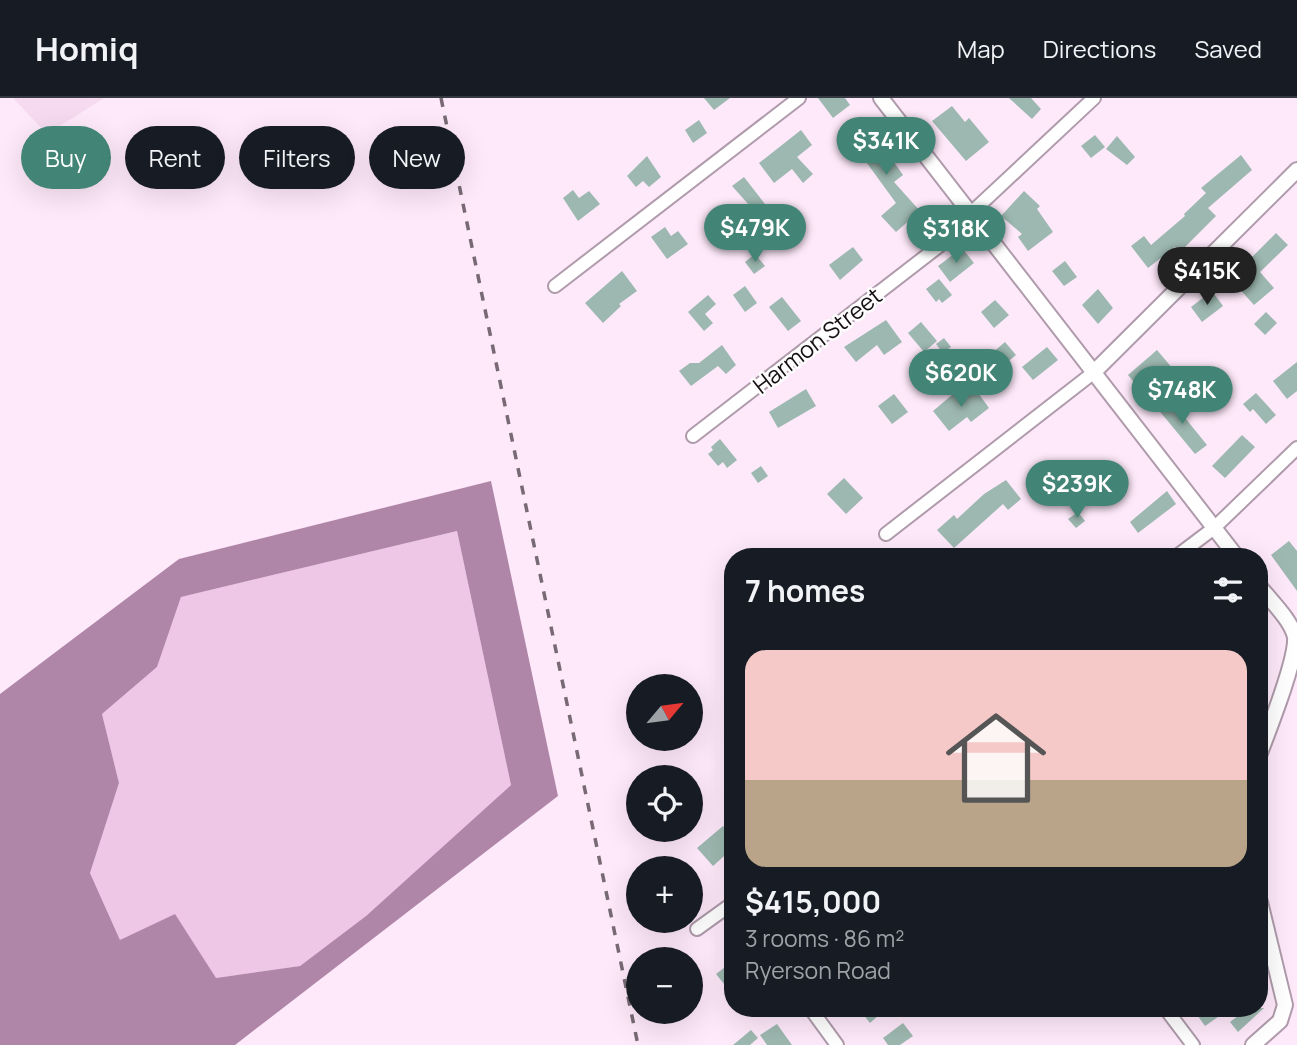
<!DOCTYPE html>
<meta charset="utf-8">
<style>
:root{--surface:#171b24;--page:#20242c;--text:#f1f3f6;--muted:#9ea1a6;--line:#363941;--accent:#428475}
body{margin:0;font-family:Manrope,sans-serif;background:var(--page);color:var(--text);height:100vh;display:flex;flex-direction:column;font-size:26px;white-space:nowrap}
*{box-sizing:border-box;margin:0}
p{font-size:23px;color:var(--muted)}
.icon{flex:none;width:38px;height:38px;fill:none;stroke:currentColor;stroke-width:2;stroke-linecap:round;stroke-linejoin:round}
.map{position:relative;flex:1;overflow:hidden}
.side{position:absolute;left:724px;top:450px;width:544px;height:469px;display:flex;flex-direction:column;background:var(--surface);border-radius:28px;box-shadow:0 7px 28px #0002}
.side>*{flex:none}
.top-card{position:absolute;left:21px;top:28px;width:598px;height:63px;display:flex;gap:14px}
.needle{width:46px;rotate:61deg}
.buttons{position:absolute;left:626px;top:576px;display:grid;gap:14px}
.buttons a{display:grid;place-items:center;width:77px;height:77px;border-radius:50%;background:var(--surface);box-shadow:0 7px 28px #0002;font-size:35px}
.price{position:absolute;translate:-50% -60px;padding:0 16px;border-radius:24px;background:var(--accent);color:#fff;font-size:23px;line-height:46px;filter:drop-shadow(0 2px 4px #0008)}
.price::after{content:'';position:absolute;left:50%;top:42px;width:21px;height:16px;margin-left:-10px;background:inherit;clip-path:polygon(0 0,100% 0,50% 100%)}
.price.on{background:#222;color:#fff}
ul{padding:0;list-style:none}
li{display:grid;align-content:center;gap:14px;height:371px;padding:0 21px}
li+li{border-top:2px solid var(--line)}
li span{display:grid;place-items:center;height:217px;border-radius:21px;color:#555}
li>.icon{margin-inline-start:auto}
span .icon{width:126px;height:126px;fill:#fffc;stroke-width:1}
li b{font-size:30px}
h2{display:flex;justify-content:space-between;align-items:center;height:84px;padding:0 21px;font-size:30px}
.tag{padding:0 24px;border-radius:32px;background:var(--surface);box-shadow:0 7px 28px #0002;font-size:24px;line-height:63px}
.tag.on{background:var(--accent);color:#fff}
header{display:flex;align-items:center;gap:42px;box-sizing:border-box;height:98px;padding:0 35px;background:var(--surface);border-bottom:2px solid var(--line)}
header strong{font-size:33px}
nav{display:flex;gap:38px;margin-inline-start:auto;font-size:24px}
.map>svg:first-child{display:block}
</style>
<header>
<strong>Homiq</strong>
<nav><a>Map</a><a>Directions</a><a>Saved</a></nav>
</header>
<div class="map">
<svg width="1297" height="947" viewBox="0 0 1297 947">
<rect width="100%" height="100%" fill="#fee9fa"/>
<!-- built -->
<path fill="#f5daf0" d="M 13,0 L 104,0 L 47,36 Z"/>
<!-- green -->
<path fill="#edc7e5" d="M 457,433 L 511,687 L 366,818 L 300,868 L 216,880 L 120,842 L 90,775 L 119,685 L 102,616 L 157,569 L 181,499 Z"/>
<!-- water -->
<path fill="#b086a8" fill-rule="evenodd" d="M 491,383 L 558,698 L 235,947 L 0,947 L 0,596 L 179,461 ZM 457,433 L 511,687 L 366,818 L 300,868 L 216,880 L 175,816 L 120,842 L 90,775 L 119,685 L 102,616 L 157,569 L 181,499 Z"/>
<!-- building -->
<g fill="#9db8b0">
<path d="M 704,0 L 730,0 L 714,12 Z"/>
<path d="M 818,0 L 845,0 L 850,7 L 833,20 Z"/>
<path d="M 1009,0 L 1031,0 L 1041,11 L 1032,21 Z"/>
<path d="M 952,8 L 965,24 L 969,20 L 989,44 L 966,63 L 932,23 Z"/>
<path d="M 699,22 L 707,35 L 693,45 L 685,32 Z"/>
<path d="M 878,27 L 888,40 L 881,46 L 903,77 L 894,84 L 920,113 L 896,134 L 881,118 L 896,105 L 864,61 L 860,64 L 849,51 Z"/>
<path d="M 801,32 L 812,47 L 797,59 L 813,76 L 803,85 L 792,71 L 774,85 L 759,65 Z"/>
<path d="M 1095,37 L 1105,49 L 1091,60 L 1081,48 Z"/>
<path d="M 1117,38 L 1135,59 L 1127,67 L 1106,51 Z"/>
<path d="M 1241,57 L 1252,72 L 1208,110 L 1216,118 L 1180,154 L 1175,149 L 1148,170 L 1131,148 L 1144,138 L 1151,147 L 1185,118 L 1184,116 L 1206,95 L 1201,90 Z"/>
<path d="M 647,58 L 661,79 L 649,89 L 643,83 L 636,89 L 627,78 Z"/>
<path d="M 744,79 L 768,110 L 758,117 L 732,88 Z"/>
<path d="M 573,92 L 579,100 L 589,93 L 600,106 L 578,123 L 563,100 Z"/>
<path d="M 1024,93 L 1040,108 L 1037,111 L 1053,134 L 1028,153 L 1018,139 L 1022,136 L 1001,118 Z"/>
<path d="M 665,129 L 671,138 L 678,133 L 688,146 L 667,161 L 651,139 Z"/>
<path d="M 1276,135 L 1288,147 L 1260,174 L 1274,190 L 1254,207 L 1226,176 L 1246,158 L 1249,162 Z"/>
<path d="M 853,149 L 863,162 L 840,182 L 829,167 Z"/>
<path d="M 962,150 L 974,165 L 950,184 L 938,168 Z"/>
<path d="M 755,156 L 765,168 L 754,176 L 745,164 Z"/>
<path d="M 1065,163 L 1077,179 L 1064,188 L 1052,173 Z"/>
<path d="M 622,173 L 637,193 L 619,206 L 621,208 L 603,225 L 585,205 Z"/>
<path d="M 939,181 L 952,197 L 942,205 L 939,201 L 936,204 L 926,191 Z"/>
<path d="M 745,188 L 757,205 L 745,214 L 733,197 Z"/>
<path d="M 1098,191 L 1113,210 L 1098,226 L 1082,207 Z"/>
<path d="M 1212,193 L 1223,208 L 1202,224 L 1191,209 Z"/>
<path d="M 708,197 L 716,206 L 705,216 L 713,225 L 704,233 L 688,214 Z"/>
<path d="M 782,199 L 801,223 L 788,233 L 769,209 Z"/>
<path d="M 995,202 L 1009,217 L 994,230 L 981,214 Z"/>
<path d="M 1266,214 L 1277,225 L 1265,237 L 1254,226 Z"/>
<path d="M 886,222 L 902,244 L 884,257 L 877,247 L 856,264 L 844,249 Z"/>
<path d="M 921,224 L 937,243 L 924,254 L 908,235 Z"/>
<path d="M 944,240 L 951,249 L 943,255 L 936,246 Z"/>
<path d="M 1005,244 L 1016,257 L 1001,269 L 991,256 Z"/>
<path d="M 722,247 L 736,267 L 726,276 L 718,268 L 691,288 L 679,273 L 690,265 L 699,265 Z"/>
<path d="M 1047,249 L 1058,262 L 1033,282 L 1022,269 Z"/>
<path d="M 1157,252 L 1173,271 L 1144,296 L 1128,277 Z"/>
<path d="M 1297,264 L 1297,293 L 1287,301 L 1273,283 Z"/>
<path d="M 806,291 L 816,308 L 778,330 L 769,314 Z"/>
<path d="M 959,291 L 965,300 L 976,292 L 989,310 L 971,324 L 967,319 L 949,333 L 933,313 Z"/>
<path d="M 1256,295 L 1276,317 L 1266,326 L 1253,311 L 1250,314 L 1243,306 Z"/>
<path d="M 894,296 L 908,314 L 892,326 L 878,308 Z"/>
<path d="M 1169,300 L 1207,347 L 1195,356 L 1157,310 Z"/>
<path d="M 1242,337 L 1255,349 L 1225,380 L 1212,368 Z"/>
<path d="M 720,341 L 737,362 L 727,370 L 723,364 L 718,368 L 708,356 L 713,352 L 711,349 Z"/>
<path d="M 761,368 L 768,378 L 758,385 L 751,375 Z"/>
<path d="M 844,380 L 863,400 L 846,416 L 827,396 Z"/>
<path d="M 1006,382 L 1021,401 L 1008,412 L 1003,406 L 954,450 L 937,432 L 954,417 L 957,421 L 984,396 Z"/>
<path d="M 1167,393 L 1176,406 L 1138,435 L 1130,424 Z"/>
<path d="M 1078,414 L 1085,423 L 1076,430 L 1068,421 Z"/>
<path d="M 1289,443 L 1297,453 L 1297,493 L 1271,457 Z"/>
<path d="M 723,728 L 733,739 L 733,750 L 713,768 L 697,750 Z"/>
<path d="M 733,863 L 733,891 L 727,883 L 724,886 L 716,876 Z"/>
<path d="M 858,910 L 887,910 L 870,925 Z"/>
<path d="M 1201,910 L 1212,910 L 1218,919 L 1205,928 L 1195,914 Z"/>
<path d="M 1248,910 L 1264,910 L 1238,934 L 1230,924 Z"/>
<path d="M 903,925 L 913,938 L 900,947 L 888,947 L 883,940 Z"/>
<path d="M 777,926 L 792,947 L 767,947 L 760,937 Z"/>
<path d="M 751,932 L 758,940 L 750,947 L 733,947 Z"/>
</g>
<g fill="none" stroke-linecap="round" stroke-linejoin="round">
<!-- minor casing -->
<g stroke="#af9bab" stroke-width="16">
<g id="minor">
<path d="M 970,116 L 1094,0"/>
<path d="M 555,188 L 799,0"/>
<path d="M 693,338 L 974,121"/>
<path d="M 886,436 L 1093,275"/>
<path d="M 1177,458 L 1214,430 L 1297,350"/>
<path d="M 697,831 L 733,805"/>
<path d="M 810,910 L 837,947"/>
<path d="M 1165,910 L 1193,947"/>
</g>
</g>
<!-- tertiary casing -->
<g stroke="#af9bab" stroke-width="18">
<g id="tertiary">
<path d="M 881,0 L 1236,458"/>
<path d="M 1093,275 L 1297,72"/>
<path d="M 1260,489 C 1271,503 1291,522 1295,539 C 1297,561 1269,631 1260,655"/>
<path d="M 1253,947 L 1280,923 L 1285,907 L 1260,804"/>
</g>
</g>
<!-- minor -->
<use href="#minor" stroke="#fff" stroke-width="12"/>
<!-- tertiary -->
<use href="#tertiary" stroke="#fff" stroke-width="14"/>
<!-- rail -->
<path stroke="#776a74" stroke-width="3.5" stroke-dasharray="9 9" stroke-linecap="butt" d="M 441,0 L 638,947"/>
</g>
<g text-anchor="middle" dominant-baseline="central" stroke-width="5" stroke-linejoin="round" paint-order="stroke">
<!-- street labels -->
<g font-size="23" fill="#150e13" stroke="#fdfdfd">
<text transform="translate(817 242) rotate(-38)">Harmon Street</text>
</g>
</g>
</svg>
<div class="buttons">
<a><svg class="needle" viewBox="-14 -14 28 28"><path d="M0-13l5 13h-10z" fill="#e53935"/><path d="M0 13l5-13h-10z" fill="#9ea1a6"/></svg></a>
<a><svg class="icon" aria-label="locate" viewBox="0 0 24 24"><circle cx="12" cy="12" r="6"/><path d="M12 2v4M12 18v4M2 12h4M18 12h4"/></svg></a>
<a>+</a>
<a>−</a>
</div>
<b class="price" style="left:886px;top:79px">$341K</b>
<b class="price" style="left:755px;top:166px">$479K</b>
<b class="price" style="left:956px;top:167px">$318K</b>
<b class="price on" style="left:1207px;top:209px">$415K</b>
<b class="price" style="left:961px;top:311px">$620K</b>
<b class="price" style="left:1182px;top:328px">$748K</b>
<b class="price" style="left:1077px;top:422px">$239K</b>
<div class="top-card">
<a class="tag on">Buy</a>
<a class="tag">Rent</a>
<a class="tag">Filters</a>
<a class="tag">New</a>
</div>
<section class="side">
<h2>7 homes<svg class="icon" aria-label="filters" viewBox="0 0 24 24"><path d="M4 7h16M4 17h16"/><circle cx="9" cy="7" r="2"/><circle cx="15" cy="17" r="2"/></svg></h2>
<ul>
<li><span style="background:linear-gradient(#f6c9c9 60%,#b9a48a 0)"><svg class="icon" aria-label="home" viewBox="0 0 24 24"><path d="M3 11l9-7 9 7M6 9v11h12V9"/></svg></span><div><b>$415,000</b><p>3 rooms · 86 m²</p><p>Ryerson Road</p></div></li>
</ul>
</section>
</div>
